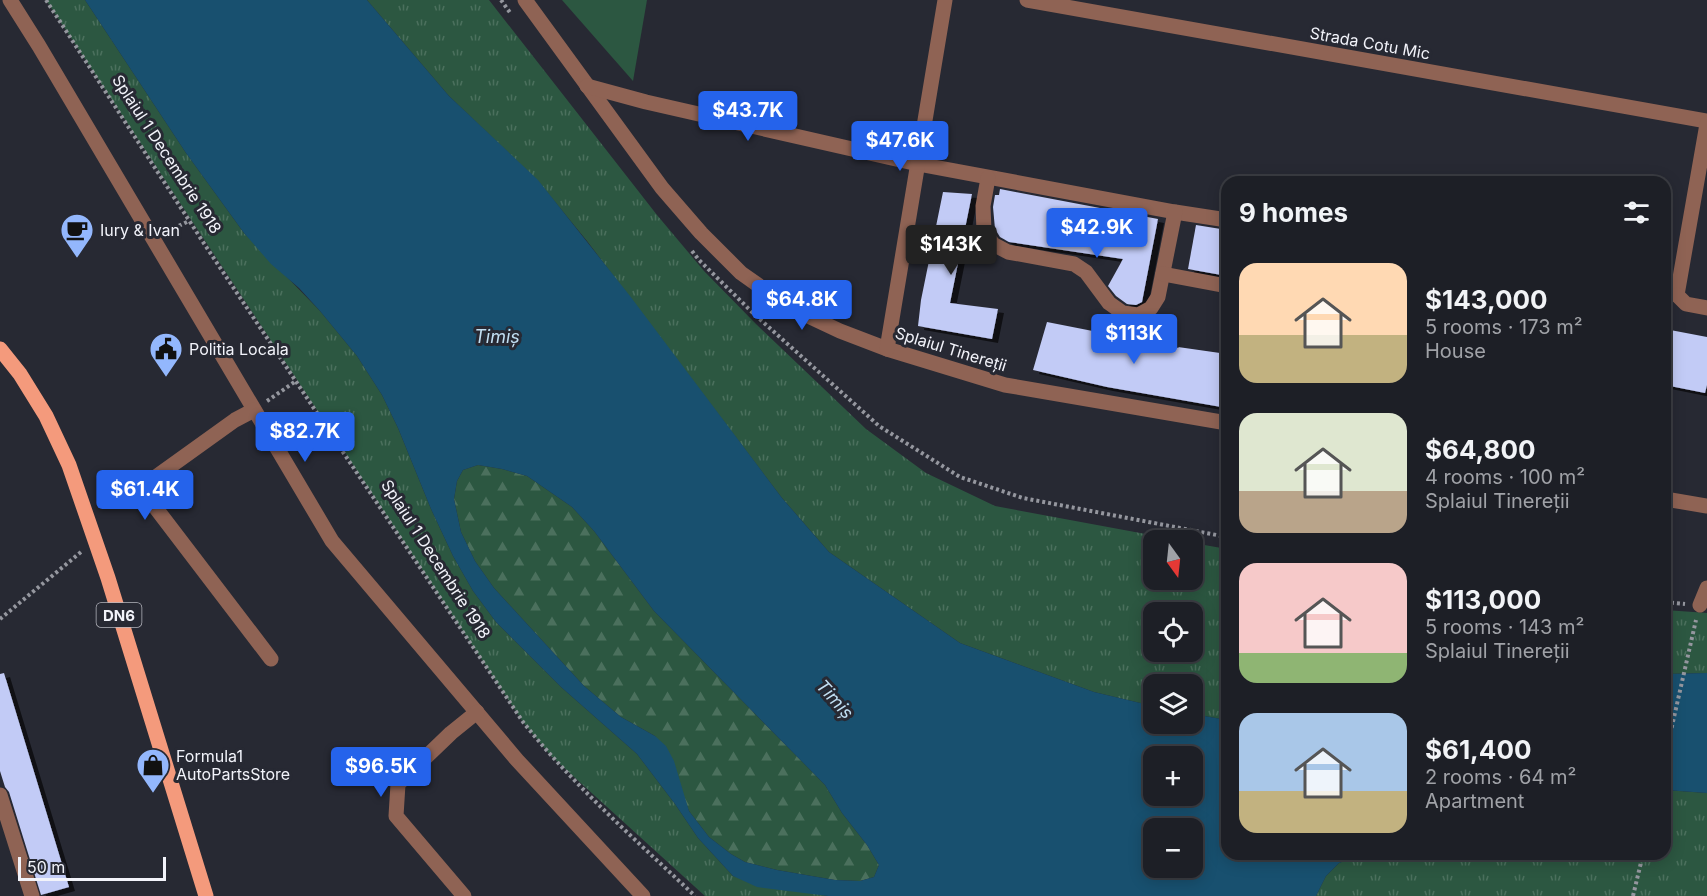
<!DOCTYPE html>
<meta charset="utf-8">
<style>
:root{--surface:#1d1f26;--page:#25272e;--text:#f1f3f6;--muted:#a0a2a7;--line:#3b3d43;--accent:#2563eb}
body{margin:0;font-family:Inter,sans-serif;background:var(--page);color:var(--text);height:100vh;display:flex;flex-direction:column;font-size:22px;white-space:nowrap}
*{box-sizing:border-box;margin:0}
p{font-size:20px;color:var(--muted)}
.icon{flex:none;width:33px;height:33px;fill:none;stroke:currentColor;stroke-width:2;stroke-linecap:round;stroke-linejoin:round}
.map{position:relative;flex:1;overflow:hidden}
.panel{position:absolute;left:1221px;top:176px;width:450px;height:684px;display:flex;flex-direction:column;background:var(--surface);border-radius:18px;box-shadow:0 3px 15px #0003,0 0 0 2px var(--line)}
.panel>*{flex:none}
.needle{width:39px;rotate:165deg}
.controls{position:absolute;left:1143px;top:530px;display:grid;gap:12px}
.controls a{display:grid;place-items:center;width:60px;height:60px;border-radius:12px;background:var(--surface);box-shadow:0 3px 15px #0003,0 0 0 2px var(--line);font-size:30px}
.scale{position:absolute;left:18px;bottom:15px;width:148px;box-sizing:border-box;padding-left:6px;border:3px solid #f2f3fa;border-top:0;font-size:16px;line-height:21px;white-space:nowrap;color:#f2f3fa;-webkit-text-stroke:4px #272933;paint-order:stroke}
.price{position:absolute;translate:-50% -51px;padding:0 14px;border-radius:6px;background:var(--accent);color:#fff;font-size:20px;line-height:39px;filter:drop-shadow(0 2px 3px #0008)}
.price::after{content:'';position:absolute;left:50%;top:36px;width:18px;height:14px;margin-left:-9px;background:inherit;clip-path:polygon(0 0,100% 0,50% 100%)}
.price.on{background:#222;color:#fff}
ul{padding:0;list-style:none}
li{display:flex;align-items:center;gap:18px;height:150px;padding:0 18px}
li span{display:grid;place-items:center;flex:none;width:168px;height:120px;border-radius:18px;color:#555}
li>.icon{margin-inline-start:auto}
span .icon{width:72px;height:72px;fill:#fffc;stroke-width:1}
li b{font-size:26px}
h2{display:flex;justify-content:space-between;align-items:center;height:72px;padding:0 18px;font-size:26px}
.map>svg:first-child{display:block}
</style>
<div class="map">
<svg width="1707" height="896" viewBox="0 0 1707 896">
<defs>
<pattern id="grass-tufts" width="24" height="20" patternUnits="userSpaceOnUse" patternTransform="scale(1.5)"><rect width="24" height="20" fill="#2c5741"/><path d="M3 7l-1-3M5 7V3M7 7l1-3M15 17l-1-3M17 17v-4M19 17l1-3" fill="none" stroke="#4b705d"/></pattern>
<pattern id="forest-firs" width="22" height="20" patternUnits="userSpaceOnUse" patternTransform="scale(1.5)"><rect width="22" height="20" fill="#2c5741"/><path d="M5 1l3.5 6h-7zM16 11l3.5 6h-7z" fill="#4b705d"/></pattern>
<filter id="shadow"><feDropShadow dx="6" dy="4" stdDeviation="0" flood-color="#0009"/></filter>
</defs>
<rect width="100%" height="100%" fill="#272933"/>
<!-- grass -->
<g fill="url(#grass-tufts)" fill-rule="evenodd">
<path d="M 46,0 L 85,0 L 186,153 L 244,233 L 320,311 L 357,356 L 382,395 L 398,428 L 431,509 L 453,556 L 473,591 L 496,622 L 561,687 L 637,754 L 675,804 L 698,838 L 733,876 L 828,896 L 705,896 L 551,756 L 523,722 Z"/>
<path d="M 367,0 L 489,0 L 657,215 L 704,271 L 756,324 L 866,429 L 926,473 L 995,506 L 1178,540 L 1154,540 L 1154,579 L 1192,579 L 1193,543 L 1227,549 L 1227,720 L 1193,714 L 1192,684 L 1154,684 L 1153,706 L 1094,692 L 960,643 L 829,552 L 782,498 L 587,241 L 538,181 L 449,96 ZM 1154,612 L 1192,612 L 1192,651 L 1154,651 Z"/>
<path d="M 1665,610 L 1707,613 L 1707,673 L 1665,674 Z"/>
<path d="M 1665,790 L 1707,793 L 1707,896 L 1316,896 L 1326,876 L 1339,863 L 1363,854 L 1665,854 Z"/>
</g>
<!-- forest -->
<path fill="url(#forest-firs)" d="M 478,465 L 502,469 L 527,476 L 572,507 L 594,531 L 654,611 L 825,785 L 842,813 L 867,845 L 879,865 L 874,877 L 860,881 L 835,880 L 777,870 L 745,862 L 731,854 L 709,837 L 689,811 L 682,792 L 655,736 L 621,717 L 584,686 L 494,588 L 475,561 L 461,532 L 454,499 L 457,481 L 463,470 Z"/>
<!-- green -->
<path fill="#2c5741" d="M 562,0 L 647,0 L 633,81 Z"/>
<!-- water -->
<g fill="#18506f" fill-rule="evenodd">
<path d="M 85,0 L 367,0 L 449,96 L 538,180 L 630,296 L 782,498 L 829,552 L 960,643 L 1094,692 L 1153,706 L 1154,723 L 1192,723 L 1193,714 L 1227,720 L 1227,854 L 1363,854 L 1339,863 L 1326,876 L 1316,896 L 828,896 L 757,887 L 733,876 L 698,838 L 675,804 L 637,754 L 561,687 L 496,622 L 473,591 L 453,556 L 431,509 L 398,428 L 382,395 L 357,356 L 320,311 L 299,288 L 271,264 L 244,233 L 186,153 ZM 478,465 L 502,469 L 527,476 L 572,507 L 594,531 L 654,611 L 825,785 L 842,813 L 867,845 L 879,865 L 874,877 L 860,881 L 835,880 L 777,870 L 745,862 L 731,854 L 709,837 L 689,811 L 674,761 L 666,746 L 655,736 L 621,717 L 584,686 L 494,588 L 475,561 L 461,532 L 454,499 L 457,481 L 463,470 ZM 1154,756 L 1192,756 L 1192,795 L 1154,795 ZM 1154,828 L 1192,828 L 1192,867 L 1154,867 Z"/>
<path d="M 1707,673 L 1707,793 L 1665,790 L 1665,674 Z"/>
</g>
<!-- building -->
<g fill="#c2cbf6" filter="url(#shadow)">
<path d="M 1000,189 L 1158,219 L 1142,302 L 1136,305 L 1127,304 L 1116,296 L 1108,286 L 1123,259 L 1009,242 L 1000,237 L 995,229 L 993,207 L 995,195 L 999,195 Z"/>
<path d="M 943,192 L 972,194 L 950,303 L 998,309 L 992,339 L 918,326 L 921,300 Z"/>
<path d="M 1196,225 L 1227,230 L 1227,276 L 1188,269 Z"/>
<path d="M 1047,322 L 1179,348 L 1178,347 L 1227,354 L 1227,408 L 1107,387 L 1033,370 Z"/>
<path d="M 1665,329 L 1707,337 L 1707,385 L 1705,393 L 1665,385 Z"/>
<path d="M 4,673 L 69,887 L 41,895 L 9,792 L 5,787 L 0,771 L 0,674 Z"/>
</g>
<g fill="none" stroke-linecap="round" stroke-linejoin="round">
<!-- path -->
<g stroke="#95979f" stroke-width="4" stroke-dasharray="3 3" stroke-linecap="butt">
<path d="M 46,0 L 205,245 L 523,722 C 574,786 636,840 695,896"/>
<path d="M 501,0 L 511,14"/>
<path d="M 168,231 L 189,221"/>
<path d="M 692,251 L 699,260 L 753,313 L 879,426 L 960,477 L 1023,498 L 1227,537"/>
<path d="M 267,401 L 296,381"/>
<path d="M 110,494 L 133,490"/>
<path d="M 1665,602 L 1685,604"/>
<path d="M 0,619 L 81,552"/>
<path d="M 1665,757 L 1696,620"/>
<path d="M 1633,896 L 1643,854"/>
</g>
<!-- minor -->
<g stroke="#8f6354" stroke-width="15">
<path d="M 10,0 L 39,46 L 332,541 L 517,760 L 643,896"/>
<path d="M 525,0 L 662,188 L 701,233 L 741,273 L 789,307 L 840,331 L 887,349 L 1005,385 L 1227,423"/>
<path d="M 1027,0 L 1707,121"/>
<path d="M 587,86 L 646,102 L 918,164 L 1175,212 L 1227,220"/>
<path d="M 988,178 L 983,206 L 984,231 L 993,244 L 1008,252 L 1074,264 L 1086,272 L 1109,303 L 1123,313 L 1138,315 L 1151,308 L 1158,297 L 1175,212"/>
<path d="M 1163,274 L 1227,286"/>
<path d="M 1677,295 L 1707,124"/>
<path d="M 1677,295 L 1686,304 L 1707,308"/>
<path d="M 887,349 L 945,0"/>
<path d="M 254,410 L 235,420 L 157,476 L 148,487 L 155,507 L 271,659"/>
<path d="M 1665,499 L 1707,506"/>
<path d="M 1700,605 L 1707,588"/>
<path d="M 0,795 L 32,896"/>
<path d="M 464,896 L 396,816 L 398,784 L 451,733 L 477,712"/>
</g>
<!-- major -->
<path stroke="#f49a7c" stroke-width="15" d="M 0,349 L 20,374 L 46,416 L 69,465 L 108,578 L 206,896"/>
</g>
<!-- icons -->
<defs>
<g id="cafe-pin" transform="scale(1.725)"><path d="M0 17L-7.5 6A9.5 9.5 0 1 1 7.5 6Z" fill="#93b7fd" stroke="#272933"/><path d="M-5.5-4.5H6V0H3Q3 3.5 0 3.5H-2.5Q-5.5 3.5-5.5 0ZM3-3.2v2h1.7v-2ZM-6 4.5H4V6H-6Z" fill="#111"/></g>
<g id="civic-pin" transform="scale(1.725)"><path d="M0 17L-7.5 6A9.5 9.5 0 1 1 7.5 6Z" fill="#93b7fd" stroke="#272933"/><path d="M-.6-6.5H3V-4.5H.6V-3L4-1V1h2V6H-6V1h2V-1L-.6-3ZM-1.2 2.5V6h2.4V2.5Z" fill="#111"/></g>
<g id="shop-pin" transform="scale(1.725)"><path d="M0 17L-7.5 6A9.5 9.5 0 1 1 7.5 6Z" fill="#93b7fd" stroke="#272933"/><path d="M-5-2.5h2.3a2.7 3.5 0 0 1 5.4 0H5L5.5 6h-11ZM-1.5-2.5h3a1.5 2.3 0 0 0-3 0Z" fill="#111"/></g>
</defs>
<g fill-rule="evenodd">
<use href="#cafe-pin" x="77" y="230"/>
<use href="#civic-pin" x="166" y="349"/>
<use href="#shop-pin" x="153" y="765"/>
</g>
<g text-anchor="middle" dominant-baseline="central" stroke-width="6" stroke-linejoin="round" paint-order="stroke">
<!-- shield labels -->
<rect fill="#272933" stroke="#b5b6be" stroke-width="1.5" x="96.5" y="603" width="45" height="24" rx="4.5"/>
<g font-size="15" font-weight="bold" fill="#f2f3fa">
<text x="119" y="615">DN6</text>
</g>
<!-- street labels -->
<g font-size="16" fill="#f2f3fa" stroke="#272933">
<text transform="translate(1370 43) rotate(10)">Strada Cotu Mic</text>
<text transform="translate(167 154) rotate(57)">Splaiul 1 Decembrie 1918</text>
<text transform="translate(951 349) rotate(17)">Splaiul Tinereții</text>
<text transform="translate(436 559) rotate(57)">Splaiul 1 Decembrie 1918</text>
</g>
<!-- poi labels -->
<g font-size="16" fill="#f2f3fa" stroke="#272933" text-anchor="start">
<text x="100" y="230">Iury &amp; Ivan</text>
<text x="189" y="349">Politia Locala</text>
<text x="176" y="756">Formula1<tspan x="176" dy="18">AutoPartsStore</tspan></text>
</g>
<!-- water labels -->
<g font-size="18" font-style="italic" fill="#c1dff3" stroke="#272933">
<text x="497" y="336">Timiș</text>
<text transform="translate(835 699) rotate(48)">Timiș</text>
</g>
</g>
</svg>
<div class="controls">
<a><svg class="needle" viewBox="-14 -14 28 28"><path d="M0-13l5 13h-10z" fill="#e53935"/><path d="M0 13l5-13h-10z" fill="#a0a2a7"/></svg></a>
<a><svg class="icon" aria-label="locate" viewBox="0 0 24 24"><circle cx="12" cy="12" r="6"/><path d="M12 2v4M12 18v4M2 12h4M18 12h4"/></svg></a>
<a><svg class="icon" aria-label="layers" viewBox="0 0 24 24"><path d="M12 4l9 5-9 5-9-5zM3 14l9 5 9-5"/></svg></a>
<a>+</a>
<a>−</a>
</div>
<div class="scale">50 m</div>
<b class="price" style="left:748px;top:142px">$43.7K</b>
<b class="price" style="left:900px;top:172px">$47.6K</b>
<b class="price" style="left:1097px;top:259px">$42.9K</b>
<b class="price on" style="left:951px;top:276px">$143K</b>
<b class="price" style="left:802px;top:331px">$64.8K</b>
<b class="price" style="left:1134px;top:365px">$113K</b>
<b class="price" style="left:305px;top:463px">$82.7K</b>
<b class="price" style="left:145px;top:521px">$61.4K</b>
<b class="price" style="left:381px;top:798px">$96.5K</b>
<section class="panel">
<h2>9 homes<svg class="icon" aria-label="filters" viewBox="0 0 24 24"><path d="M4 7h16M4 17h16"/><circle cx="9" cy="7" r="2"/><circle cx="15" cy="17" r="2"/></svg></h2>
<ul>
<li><span style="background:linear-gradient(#ffd9b3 60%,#c2b280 0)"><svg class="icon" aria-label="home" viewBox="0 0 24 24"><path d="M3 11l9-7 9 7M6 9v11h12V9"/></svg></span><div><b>$143,000</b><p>5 rooms · 173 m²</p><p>House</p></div></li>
<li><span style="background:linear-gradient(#dfe7d0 65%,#b9a48a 0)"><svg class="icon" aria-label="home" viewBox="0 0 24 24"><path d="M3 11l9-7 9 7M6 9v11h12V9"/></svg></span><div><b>$64,800</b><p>4 rooms · 100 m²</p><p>Splaiul Tinereții</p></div></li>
<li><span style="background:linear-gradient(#f6c9c9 75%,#8fb573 0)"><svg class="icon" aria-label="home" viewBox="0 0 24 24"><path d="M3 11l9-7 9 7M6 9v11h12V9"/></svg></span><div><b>$113,000</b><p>5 rooms · 143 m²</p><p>Splaiul Tinereții</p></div></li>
<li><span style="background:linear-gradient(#a9c7e8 65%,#c2b280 0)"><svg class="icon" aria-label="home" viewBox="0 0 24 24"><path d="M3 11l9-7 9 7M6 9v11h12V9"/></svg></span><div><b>$61,400</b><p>2 rooms · 64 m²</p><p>Apartment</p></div></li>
</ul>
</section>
</div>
